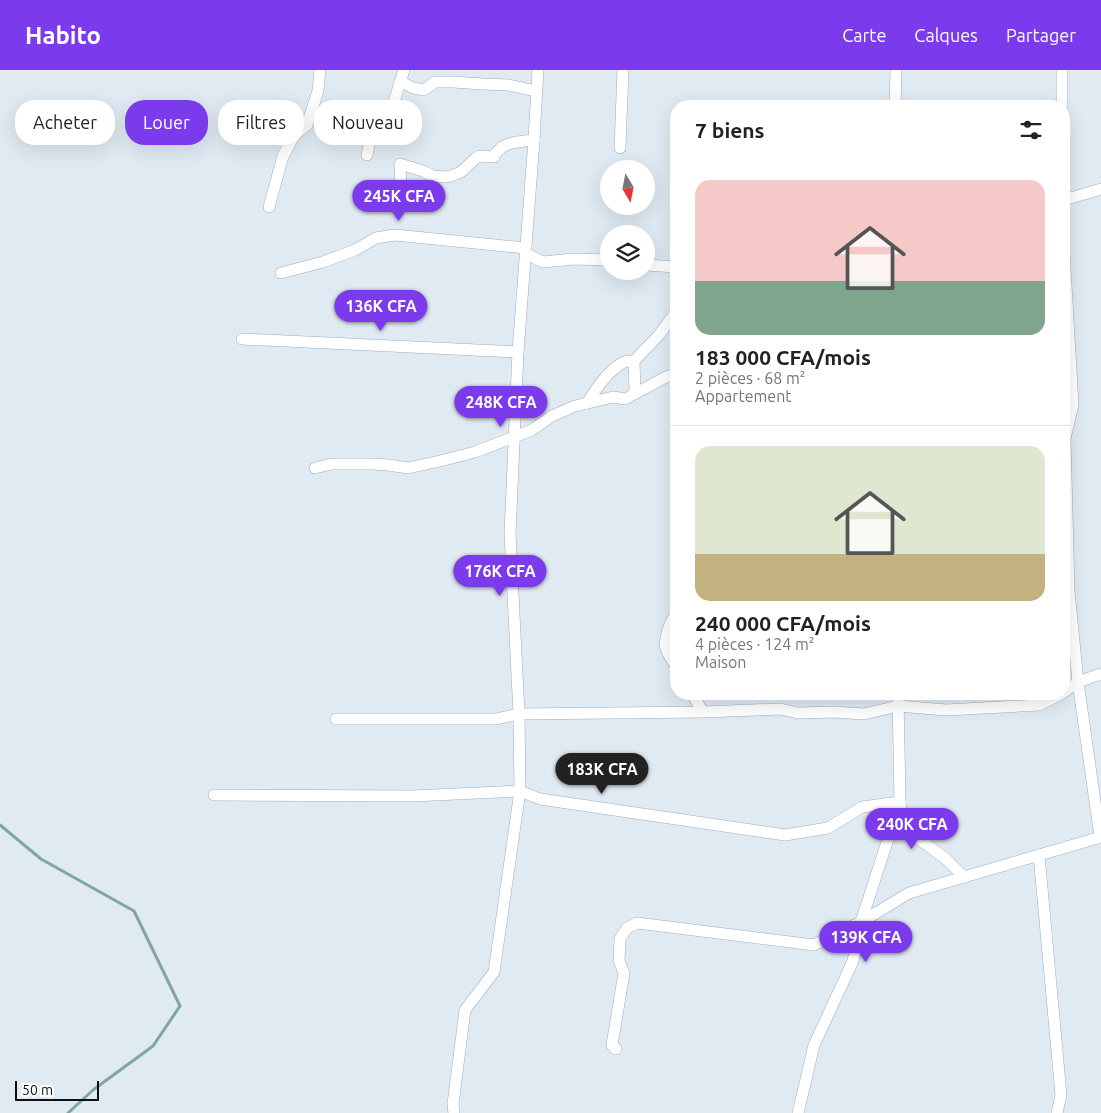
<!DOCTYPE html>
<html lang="fr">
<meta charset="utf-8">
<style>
:root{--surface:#fff;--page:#f2f2f2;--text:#222;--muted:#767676;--line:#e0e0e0;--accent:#7c3aed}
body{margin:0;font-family:Ubuntu,sans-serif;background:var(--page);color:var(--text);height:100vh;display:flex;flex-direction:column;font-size:19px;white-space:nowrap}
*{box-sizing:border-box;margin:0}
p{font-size:16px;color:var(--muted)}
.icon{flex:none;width:28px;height:28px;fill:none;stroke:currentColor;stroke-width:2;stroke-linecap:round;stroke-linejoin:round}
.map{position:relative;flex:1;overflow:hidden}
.details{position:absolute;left:670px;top:30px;width:400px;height:600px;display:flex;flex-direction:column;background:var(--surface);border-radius:20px;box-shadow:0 5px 20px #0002}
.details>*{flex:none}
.guide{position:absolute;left:15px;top:30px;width:475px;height:45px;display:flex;gap:10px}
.needle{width:32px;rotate:170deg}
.controls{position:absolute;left:600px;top:90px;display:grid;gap:10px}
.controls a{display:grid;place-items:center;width:55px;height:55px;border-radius:50%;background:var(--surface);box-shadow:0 5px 20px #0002;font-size:25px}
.scale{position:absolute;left:15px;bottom:12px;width:84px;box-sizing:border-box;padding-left:5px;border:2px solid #0c1012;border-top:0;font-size:14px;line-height:18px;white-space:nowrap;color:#0c1012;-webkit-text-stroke:4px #fff;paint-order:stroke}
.price{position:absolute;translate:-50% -42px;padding:0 11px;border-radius:18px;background:var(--accent);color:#fff;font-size:16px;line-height:32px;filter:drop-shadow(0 1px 2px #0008)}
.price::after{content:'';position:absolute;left:50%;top:30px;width:15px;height:11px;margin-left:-8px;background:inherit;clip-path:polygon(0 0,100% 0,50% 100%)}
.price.selected{background:#222;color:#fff}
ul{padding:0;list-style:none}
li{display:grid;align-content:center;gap:10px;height:265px;padding:0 25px}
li+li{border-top:1px solid var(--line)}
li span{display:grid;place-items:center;height:155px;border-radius:15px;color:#555}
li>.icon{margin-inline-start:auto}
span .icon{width:90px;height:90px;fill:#fffc;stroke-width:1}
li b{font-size:21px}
h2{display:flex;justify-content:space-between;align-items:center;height:60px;padding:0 25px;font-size:21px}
.pill{padding:0 18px;border-radius:20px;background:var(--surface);box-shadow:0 5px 20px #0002;font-size:18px;line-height:45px}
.pill.selected{background:var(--accent);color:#fff}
header{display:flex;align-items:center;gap:30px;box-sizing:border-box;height:70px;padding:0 25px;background:var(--accent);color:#fff}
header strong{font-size:24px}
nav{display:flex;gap:28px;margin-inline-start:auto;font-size:18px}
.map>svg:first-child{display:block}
</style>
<header>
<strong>Habito</strong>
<nav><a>Carte</a><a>Calques</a><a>Partager</a></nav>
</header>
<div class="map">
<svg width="1101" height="1043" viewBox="0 0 1101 1043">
<rect width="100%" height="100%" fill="#e0eaf2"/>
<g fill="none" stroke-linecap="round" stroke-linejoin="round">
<!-- stream -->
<path stroke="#7fa6a5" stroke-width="3" d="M 0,755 L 41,789 L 134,841 L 180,936 L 153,976 L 93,1020 L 68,1043"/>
<!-- minor casing -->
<g stroke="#a4adb5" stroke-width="12">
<g id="minor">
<path d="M 400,11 L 413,18 L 424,20 L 435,12 L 453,12 L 483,14 L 509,15 L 536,21"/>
<path d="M 895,36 L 896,0"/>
<path d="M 1062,36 L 1062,0"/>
<path d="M 392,52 L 393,35 L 404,0"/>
<path d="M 620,78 L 623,0"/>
<path d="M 367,85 L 375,45 L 390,39 L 393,41"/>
<path d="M 406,128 L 401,120 L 400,94 L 423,101 L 433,106 L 444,107 L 451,106 L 461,102 L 476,88 L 480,86 L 494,87 C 501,71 519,72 534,70"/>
<path d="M 1064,130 L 1101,119"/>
<path d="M 269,137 L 283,86 L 295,64 L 307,55 L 318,21 L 320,0"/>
<path d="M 1064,181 L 1073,335 L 1065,368 L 1069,521 L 1078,612 L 1100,767"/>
<path d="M 525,183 L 543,192 L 574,189 L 609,190"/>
<path d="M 646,195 L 676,197"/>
<path d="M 281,203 L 323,192 L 355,180 L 376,168 L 395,165 L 525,178"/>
<path d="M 242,269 L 518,282"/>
<path d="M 634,291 L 635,323"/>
<path d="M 587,333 C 596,319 607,302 622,293 C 625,291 630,291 634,291 L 659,265 L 676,242"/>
<path d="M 315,398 L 331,394 L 373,394 L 388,395 L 408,398 L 440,391 L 475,382 L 532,360 L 552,346 L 575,336 L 613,327 L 625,329 L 666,307 L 676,304"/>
<path d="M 676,544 C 671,550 663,570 666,578 C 668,585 673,591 676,596"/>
<path d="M 1064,622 L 1078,612 L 1101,604"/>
<path d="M 692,624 L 703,642"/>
<path d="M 336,649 L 496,649 L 519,644 L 703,642 L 780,639 L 798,643 L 834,642 L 864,644 L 898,636 L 946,640 L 1039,635 L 1061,624"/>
<path d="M 214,725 L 412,726 L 520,721 L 540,729 L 785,765 L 828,758 L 862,737 L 900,732 L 898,624"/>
<path d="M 900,733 L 904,758 L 946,789 L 964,807"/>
<path d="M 1039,785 L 1061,1025 L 1057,1043"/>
<path d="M 616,979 L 612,975 L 624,903 L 619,891 L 620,869 L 627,858 L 637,853 L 814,875 L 861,852 L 909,823 L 1101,767"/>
<path d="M 454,1043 L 453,1034 L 465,940 L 494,902 L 520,721 L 519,644 L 510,464 L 518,282 L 534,70 L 538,0"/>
<path d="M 798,1043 L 814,975 L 853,891 L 861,852 L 900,732"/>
</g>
</g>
<!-- minor -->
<use href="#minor" stroke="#fff" stroke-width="11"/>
</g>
</svg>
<div class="controls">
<a><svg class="needle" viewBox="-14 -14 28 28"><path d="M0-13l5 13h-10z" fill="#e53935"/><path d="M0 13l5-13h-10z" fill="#767676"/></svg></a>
<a><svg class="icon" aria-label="layers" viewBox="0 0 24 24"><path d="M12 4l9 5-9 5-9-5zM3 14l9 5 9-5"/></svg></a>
</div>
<div class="scale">50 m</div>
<b class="price" style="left:399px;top:152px">245K CFA</b>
<b class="price" style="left:381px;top:262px">136K CFA</b>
<b class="price" style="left:501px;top:358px">248K CFA</b>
<b class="price" style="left:500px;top:527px">176K CFA</b>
<b class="price selected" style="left:602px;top:725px">183K CFA</b>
<b class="price" style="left:912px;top:780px">240K CFA</b>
<b class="price" style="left:866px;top:893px">139K CFA</b>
<div class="guide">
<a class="pill">Acheter</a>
<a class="pill selected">Louer</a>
<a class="pill">Filtres</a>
<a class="pill">Nouveau</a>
</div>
<section class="details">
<h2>7 biens<svg class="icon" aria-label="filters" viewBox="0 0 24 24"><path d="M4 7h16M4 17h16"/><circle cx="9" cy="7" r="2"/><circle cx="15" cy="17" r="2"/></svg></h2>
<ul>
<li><span style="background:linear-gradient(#f6c9c9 65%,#7fa58c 0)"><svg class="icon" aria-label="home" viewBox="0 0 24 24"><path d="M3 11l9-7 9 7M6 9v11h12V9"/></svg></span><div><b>183 000 CFA/mois</b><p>2 pièces · 68 m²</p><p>Appartement</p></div></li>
<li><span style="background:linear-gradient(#dfe7d0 70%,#c2b280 0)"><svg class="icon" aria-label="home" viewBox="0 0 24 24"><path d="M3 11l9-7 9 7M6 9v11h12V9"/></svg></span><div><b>240 000 CFA/mois</b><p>4 pièces · 124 m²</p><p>Maison</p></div></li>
</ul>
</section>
</div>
